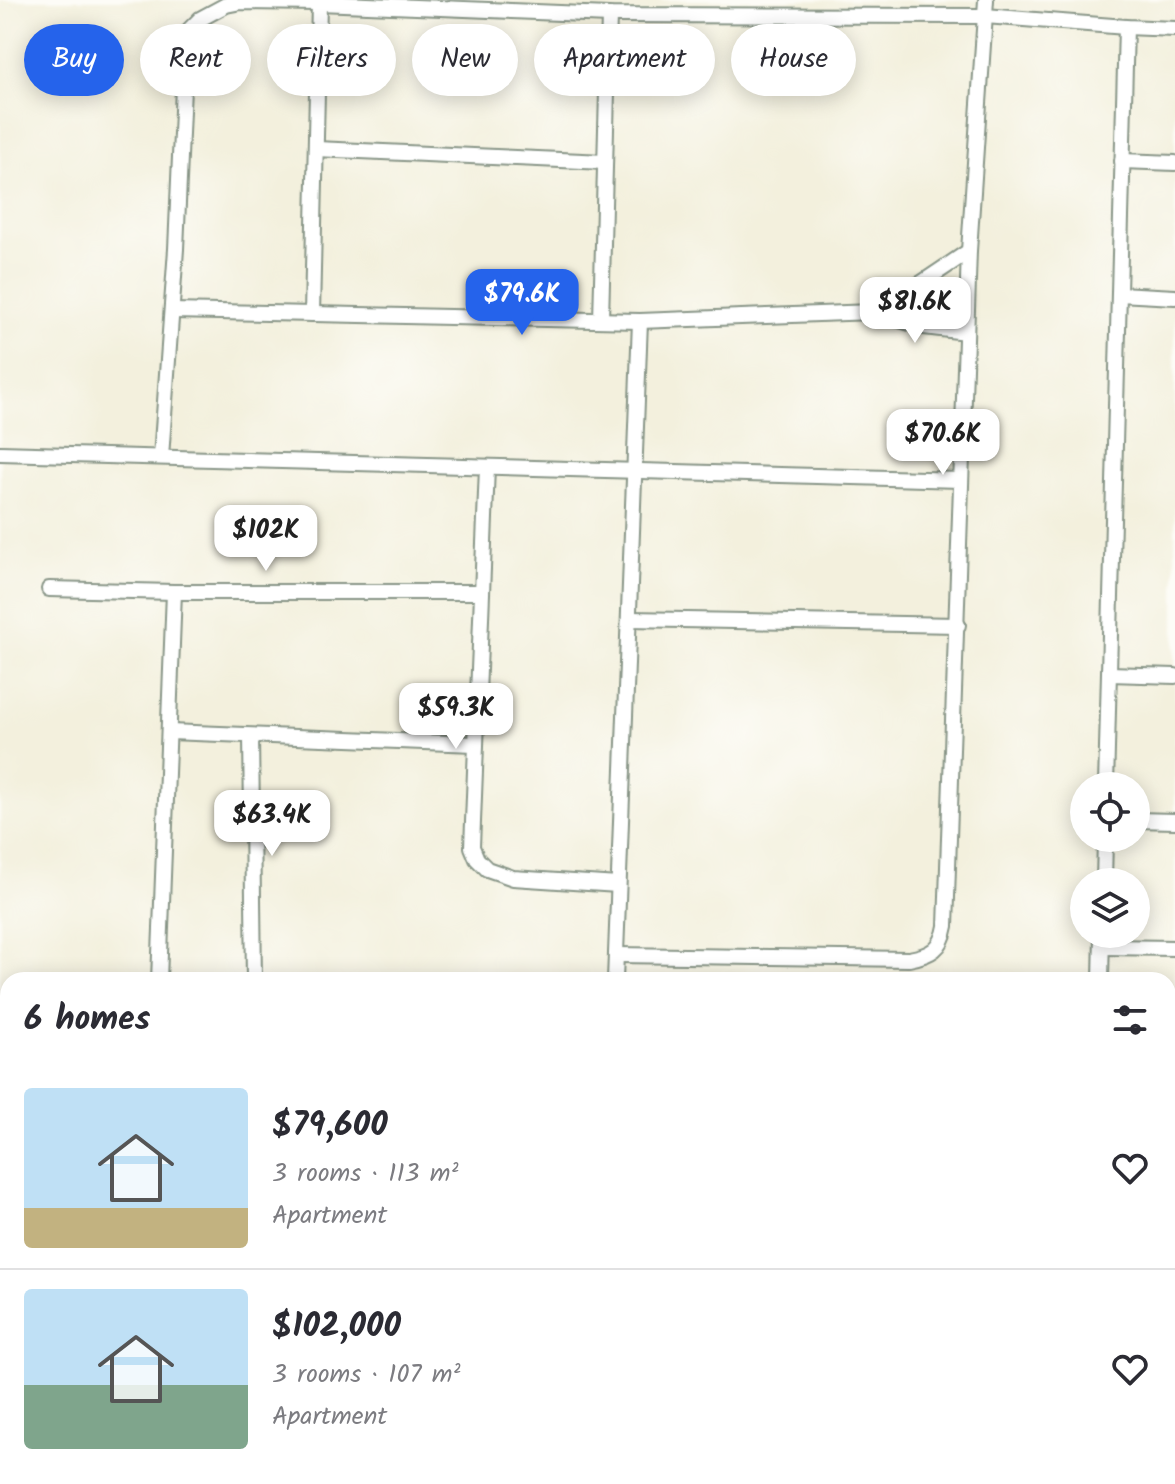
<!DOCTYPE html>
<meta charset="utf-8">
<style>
:root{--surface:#fff;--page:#f7f7f7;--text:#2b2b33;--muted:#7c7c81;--line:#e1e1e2;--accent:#2563eb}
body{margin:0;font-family:Kalam,sans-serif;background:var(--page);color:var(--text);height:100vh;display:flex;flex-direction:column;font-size:30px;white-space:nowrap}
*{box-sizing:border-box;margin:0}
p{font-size:26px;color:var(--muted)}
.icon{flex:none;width:44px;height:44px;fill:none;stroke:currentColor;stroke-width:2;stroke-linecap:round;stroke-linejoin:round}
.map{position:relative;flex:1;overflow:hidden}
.drawer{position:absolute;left:0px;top:972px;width:1176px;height:512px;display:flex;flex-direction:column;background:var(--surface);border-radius:24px 24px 0 0;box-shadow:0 4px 20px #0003}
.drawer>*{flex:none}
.hud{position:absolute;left:24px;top:24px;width:1128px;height:72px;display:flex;gap:16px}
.fabs{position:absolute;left:1070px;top:772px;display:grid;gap:16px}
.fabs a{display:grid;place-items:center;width:80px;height:80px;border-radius:50%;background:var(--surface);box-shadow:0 4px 20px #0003;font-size:40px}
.price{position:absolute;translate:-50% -68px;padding:0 18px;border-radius:16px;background:#fff;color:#222;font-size:26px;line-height:52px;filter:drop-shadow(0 2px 4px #0008)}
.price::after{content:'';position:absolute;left:50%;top:48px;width:24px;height:18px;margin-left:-12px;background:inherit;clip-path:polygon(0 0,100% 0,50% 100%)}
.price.selected{background:var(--accent);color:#fff}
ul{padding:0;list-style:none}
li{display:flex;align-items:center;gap:24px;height:200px;padding:0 24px}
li+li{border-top:2px solid var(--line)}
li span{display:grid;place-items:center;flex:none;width:224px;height:160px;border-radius:8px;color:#555}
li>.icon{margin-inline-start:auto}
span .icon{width:96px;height:96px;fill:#fffc;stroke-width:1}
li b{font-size:34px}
h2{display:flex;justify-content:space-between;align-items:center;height:96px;padding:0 24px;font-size:34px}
.pill{padding:0 28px;border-radius:36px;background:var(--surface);box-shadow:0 4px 20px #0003;font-size:28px;line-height:72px}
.pill.selected{background:var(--accent);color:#fff}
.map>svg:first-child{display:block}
</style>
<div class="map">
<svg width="1175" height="1484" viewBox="0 0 1175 1484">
<rect width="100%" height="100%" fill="#fdfcf7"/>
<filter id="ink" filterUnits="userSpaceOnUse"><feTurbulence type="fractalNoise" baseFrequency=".0125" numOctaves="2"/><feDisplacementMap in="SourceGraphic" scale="16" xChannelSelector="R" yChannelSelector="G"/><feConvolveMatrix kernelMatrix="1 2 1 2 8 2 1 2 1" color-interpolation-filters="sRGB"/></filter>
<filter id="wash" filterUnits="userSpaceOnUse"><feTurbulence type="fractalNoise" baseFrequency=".006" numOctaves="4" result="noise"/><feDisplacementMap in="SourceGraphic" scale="32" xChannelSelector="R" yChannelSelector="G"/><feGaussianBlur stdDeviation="1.8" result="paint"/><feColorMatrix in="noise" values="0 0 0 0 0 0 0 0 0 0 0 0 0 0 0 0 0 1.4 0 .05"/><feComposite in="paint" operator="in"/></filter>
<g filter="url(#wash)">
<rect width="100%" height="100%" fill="#f3f0dd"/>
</g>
<g filter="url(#ink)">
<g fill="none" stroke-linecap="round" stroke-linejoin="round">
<!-- minor casing -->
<g stroke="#899688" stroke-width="18">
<g id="minor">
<path d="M 316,149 L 605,162"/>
<path d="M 1122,161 L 1175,163"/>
<path d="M 1119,294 L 1175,297"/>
<path d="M 172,311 L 640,321 L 872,312 L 924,327 L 966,332"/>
<path d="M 872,312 L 923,282 L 969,251"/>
<path d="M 312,314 L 319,3"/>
<path d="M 601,320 L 609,15"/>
<path d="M 0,453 L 961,480"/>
<path d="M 161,457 L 176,249 L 185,41 L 190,29 L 200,19 L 226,5 L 241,2 L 319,3 L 609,15 L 985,16 L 1126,27 L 1175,29"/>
<path d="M 487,467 L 472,847 L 477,859 L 487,869 L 513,878 L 618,885"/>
<path d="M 49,589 L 174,592 L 481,592"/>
<path d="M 629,619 L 958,625"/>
<path d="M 1109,674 L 1175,676"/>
<path d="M 169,732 L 475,744"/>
<path d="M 251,736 L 254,980"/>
<path d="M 1106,786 L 1126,27"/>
<path d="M 1136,820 L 1175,821"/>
<path d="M 1104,882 L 1105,838"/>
<path d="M 1102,947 L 1175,948"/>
<path d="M 616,955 L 909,959 C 931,955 942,949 946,926 L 969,251 L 986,0"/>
<path d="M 159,980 L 174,592"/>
<path d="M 615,980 L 640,321"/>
<path d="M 1101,980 L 1102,934"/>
<path d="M 1168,1095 L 1175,1095"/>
<path d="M 1168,1238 L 1175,1238"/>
<path d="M 140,1484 L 141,1476"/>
<path d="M 455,1484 L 455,1476"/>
<path d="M 595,1484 L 596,1476"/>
<path d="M 740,1484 L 740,1476"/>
<path d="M 876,1484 L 876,1476"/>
<path d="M 1128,1484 L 1128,1476"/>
</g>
</g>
<!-- minor -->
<use href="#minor" stroke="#fff" stroke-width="14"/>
</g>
</g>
</svg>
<div class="fabs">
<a><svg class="icon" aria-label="locate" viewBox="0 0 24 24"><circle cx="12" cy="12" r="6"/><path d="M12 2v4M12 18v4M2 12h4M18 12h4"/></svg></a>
<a><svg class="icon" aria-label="layers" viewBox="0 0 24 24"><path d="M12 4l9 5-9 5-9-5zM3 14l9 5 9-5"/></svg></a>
</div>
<b class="price selected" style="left:522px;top:337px">$79.6K</b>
<b class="price" style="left:915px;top:345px">$81.6K</b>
<b class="price" style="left:943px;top:477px">$70.6K</b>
<b class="price" style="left:266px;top:573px">$102K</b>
<b class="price" style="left:456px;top:751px">$59.3K</b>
<b class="price" style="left:272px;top:858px">$63.4K</b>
<div class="hud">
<a class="pill selected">Buy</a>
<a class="pill">Rent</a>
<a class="pill">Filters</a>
<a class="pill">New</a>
<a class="pill">Apartment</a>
<a class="pill">House</a>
</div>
<section class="drawer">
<h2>6 homes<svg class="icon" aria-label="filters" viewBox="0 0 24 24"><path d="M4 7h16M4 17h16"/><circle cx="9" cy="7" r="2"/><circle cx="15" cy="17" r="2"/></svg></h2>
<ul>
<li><span style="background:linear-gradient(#bfe0f5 75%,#c2b280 0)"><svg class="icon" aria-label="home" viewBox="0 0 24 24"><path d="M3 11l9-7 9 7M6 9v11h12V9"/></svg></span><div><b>$79,600</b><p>3 rooms · 113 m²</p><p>Apartment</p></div><svg class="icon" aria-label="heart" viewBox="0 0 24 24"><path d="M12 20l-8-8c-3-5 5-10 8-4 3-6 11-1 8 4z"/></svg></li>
<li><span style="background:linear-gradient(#bfe0f5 60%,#7fa58c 0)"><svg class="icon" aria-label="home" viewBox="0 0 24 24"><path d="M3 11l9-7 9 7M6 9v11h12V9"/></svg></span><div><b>$102,000</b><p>3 rooms · 107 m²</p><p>Apartment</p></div><svg class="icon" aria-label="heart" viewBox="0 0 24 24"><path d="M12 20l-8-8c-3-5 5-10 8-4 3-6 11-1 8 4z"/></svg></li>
</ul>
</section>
</div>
